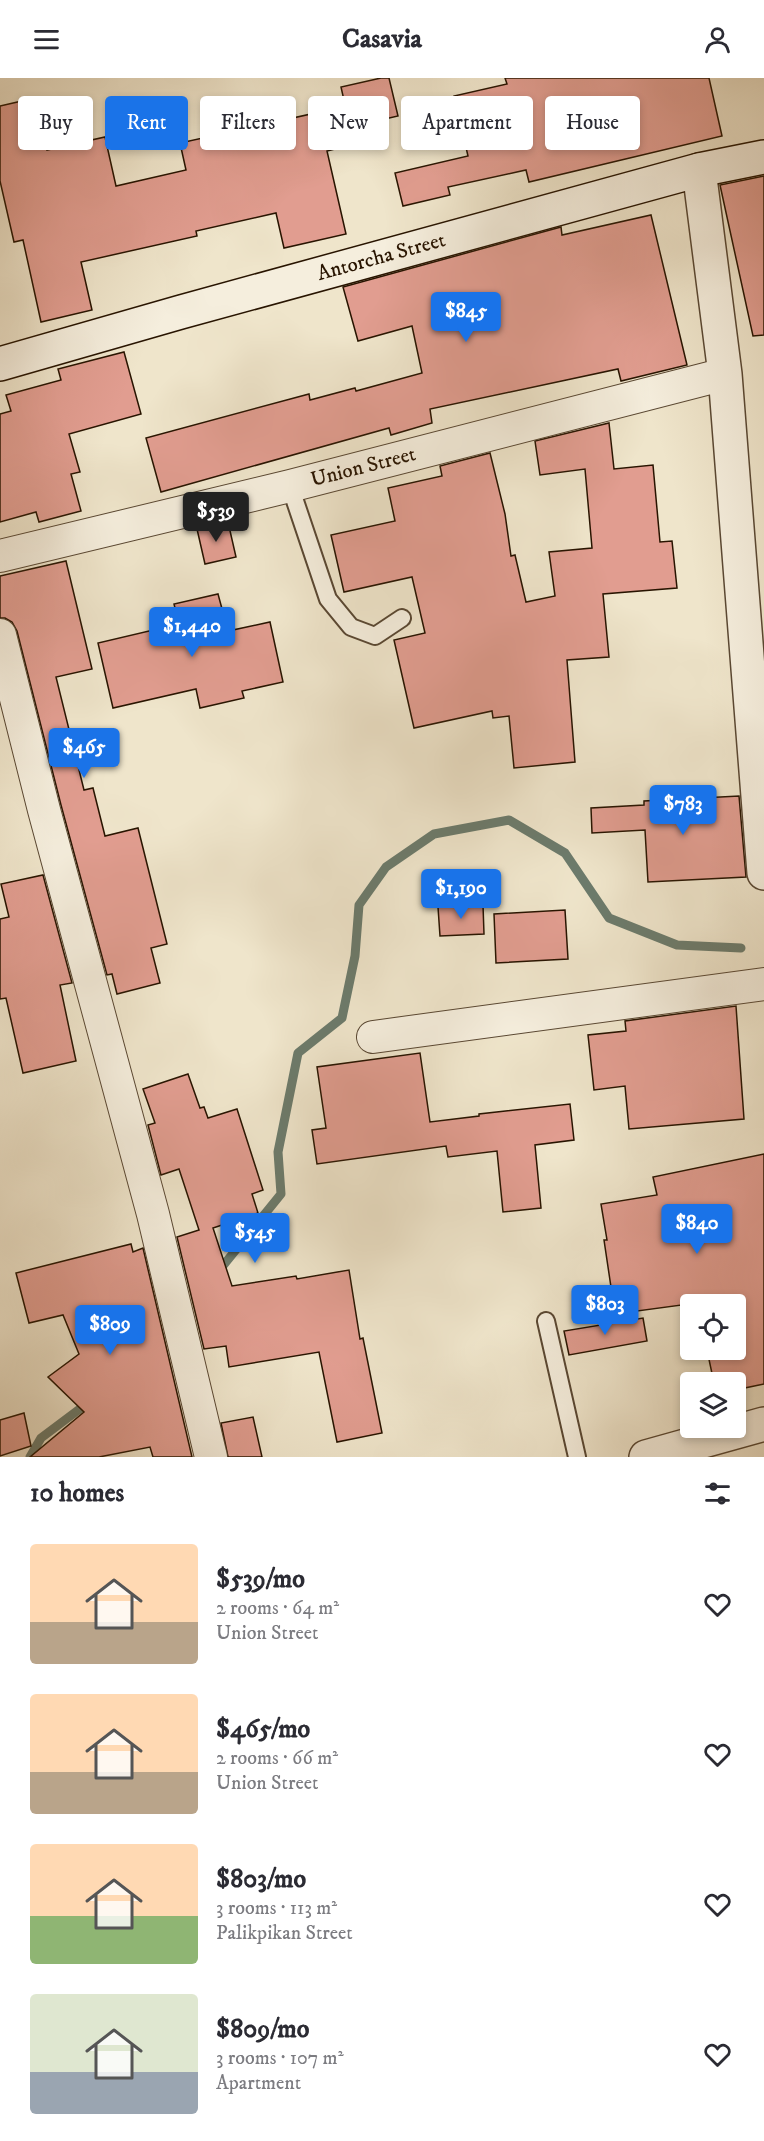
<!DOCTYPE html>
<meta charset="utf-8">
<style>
:root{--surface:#fff;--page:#f2f2f3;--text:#2b2b33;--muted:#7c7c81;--accent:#1a73e8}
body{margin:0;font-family:"IM FELL DW Pica",serif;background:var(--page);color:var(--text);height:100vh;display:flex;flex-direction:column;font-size:22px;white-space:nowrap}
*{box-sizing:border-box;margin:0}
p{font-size:20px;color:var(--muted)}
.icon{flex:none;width:33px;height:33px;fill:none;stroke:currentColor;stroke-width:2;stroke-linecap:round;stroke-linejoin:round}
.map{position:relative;height:1379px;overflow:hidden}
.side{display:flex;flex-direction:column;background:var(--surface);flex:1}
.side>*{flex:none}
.hud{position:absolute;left:18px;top:18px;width:729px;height:54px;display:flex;gap:12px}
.tools{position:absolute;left:680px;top:1216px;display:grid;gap:12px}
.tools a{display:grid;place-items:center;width:66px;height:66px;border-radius:6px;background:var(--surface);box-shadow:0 3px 9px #0003;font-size:30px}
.price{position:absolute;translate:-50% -51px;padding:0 14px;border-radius:6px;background:var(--accent);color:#fff;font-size:20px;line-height:39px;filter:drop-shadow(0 2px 3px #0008)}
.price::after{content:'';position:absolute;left:50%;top:36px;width:18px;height:14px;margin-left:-9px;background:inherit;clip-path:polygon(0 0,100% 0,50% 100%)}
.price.current{background:#222;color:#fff}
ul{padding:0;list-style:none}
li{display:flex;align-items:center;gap:18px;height:150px;padding:0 30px}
li span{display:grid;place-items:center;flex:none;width:168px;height:120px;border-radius:6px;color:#555}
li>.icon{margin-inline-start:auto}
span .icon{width:72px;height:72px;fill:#fffc;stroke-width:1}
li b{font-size:26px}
h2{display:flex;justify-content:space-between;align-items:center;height:72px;padding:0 30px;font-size:26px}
.tag{padding:0 21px;border-radius:6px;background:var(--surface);box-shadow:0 3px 9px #0003;font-size:21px;line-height:54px}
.tag.current{background:var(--accent);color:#fff}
header{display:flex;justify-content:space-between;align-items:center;height:78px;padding:0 30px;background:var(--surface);font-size:27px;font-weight:700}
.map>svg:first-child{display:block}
</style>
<header><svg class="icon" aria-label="menu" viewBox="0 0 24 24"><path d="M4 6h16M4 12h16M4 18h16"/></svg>Casavia<svg class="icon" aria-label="person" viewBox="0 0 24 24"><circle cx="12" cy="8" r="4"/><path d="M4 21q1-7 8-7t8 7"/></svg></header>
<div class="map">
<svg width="764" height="1379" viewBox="0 0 764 1379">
<rect width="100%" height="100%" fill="#efe5cb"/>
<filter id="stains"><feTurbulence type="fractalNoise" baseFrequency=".00333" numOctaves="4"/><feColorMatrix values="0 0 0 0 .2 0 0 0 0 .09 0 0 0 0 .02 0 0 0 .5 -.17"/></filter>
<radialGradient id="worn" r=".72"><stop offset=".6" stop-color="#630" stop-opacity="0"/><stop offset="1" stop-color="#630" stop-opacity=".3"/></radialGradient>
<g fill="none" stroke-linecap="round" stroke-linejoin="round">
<!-- stream -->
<g stroke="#6c7b6c" stroke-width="9">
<path d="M 216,1193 L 222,1189 L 281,1116 L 278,1074 L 298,975 L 342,940 L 355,878 L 359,827 L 386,789 L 434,756 L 509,742 L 565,775 L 609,840 L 677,867 L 741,870"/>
<path d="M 30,1379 L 41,1360 L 89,1324"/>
</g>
</g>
<!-- building -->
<g fill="#e19d90" stroke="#281400" stroke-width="1.5">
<path d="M 381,0 L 389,0 L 398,38 L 350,49 L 341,9 Z"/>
<path d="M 505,0 L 709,0 L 722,58 L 529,104 L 526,92 L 448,109 L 450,117 L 403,128 L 395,95 L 468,78 L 454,18 L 507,6 Z"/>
<path d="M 35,20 L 47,72 L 105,59 L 116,108 L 186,92 L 180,65 L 338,30 L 347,68 L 327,73 L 346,156 L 284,170 L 276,135 L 196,153 L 197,158 L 81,184 L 92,232 L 41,244 L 23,162 L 14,164 L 0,103 L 0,28 Z"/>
<path d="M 764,98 L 764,257 L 753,258 L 720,107 Z"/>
<path d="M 651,137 L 687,287 L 621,303 L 618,291 L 430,331 L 432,345 L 391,357 L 389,350 L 161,414 L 146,360 L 309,316 L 310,322 L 355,310 L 356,313 L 422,295 L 412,248 L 358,263 L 343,209 L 561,149 L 562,157 Z"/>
<path d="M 124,274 L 141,336 L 69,356 L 80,394 L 71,396 L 81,433 L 39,444 L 36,434 L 0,444 L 0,336 L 11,333 L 6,317 L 61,302 L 58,291 Z"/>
<path d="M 609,345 L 614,391 L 653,387 L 660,464 L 672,463 L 677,510 L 603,516 L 609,579 L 567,582 L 575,684 L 514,690 L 509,638 L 493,640 L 492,633 L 414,650 L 394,562 L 425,555 L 412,499 L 344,514 L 331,457 L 395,443 L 388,410 L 442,398 L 440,388 L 490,375 L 505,436 L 511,478 L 515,477 L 526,524 L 555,518 L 549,474 L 592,470 L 585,391 L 540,397 L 535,363 Z"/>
<path d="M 228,444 L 236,479 L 205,486 L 197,451 Z"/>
<path d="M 66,483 L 92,591 L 56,599 L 84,712 L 93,710 L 105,758 L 138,750 L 167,866 L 151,870 L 160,905 L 117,916 L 112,896 L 107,897 L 61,727 L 17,553 L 12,544 L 5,540 L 0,540 L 0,498 Z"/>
<path d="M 218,516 L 228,553 L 270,544 L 283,604 L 242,613 L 244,620 L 200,630 L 196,611 L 113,630 L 98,565 L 179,546 L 174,526 Z"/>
<path d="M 739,718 L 746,799 L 648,804 L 645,752 L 592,755 L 591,730 L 644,727 L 644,723 Z"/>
<path d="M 43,797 L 72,905 L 60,907 L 76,983 L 23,995 L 6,920 L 0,921 L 0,841 L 9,839 L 1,806 Z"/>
<path d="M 483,827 L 484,856 L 440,858 L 438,829 Z"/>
<path d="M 565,832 L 568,881 L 496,885 L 494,836 Z"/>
<path d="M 736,928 L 744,1041 L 629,1051 L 625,1008 L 594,1012 L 588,957 L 626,953 L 625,943 Z"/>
<path d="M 420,975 L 430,1044 L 479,1038 L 479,1036 L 570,1026 L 574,1062 L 535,1067 L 541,1130 L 503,1134 L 497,1073 L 448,1079 L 446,1068 L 317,1086 L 312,1052 L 326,1050 L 317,989 Z"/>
<path d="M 188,996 L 200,1030 L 204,1029 L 208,1040 L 237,1031 L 263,1112 L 252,1116 L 258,1135 L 213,1150 L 232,1208 L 296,1198 L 297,1201 L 349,1192 L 360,1261 L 363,1260 L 382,1355 L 337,1364 L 319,1274 L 229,1289 L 226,1268 L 204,1271 L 177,1159 L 199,1152 L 179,1091 L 161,1097 L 148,1047 L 155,1045 L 143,1011 Z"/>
<path d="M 764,1076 L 764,1306 L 735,1312 L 735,1305 L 714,1305 L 707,1272 L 735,1272 L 735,1227 L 696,1227 L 696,1225 L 615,1236 L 604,1162 L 607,1162 L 601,1126 L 657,1117 L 653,1099 Z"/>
<path d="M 131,1166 L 133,1174 L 143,1170 L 192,1379 L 153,1379 L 150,1369 L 99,1379 L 30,1379 L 84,1334 L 48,1299 L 79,1276 L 63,1237 L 29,1245 L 16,1195 Z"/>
<path d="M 643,1240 L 647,1263 L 569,1277 L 564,1253 Z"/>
<path d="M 24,1335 L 31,1368 L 0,1378 L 0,1342 Z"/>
<path d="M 253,1339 L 262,1379 L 228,1379 L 221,1345 Z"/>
</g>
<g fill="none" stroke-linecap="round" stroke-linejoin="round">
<!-- service casing -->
<g stroke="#5a4833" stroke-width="20">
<g id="service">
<path d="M 290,408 L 328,521 L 351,549 L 375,558 L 402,540"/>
<path d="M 546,1243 L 577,1379"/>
</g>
</g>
<!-- minor casing -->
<g stroke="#5a4833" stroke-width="34">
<g id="minor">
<path id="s1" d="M 0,478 L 290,408 L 725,296"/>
<path d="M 0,557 L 44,732 L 153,1136 L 211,1379"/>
<path d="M 373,959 L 764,906"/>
</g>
</g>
<!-- tertiary casing -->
<g stroke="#5a4833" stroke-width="36">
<g id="tertiary">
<path d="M 699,92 L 725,296 L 764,795"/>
<path d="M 646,1379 L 764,1346"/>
</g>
</g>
<!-- secondary casing -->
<g stroke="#281400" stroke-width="36">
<g id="secondary">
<path id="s2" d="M 0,286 L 181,234 L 699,92 L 764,79"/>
</g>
</g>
<!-- service -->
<use href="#service" stroke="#f5eedd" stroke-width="16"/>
<!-- minor -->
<use href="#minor" stroke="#f5eedd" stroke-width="32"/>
<!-- tertiary -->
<use href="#tertiary" stroke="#f5eedd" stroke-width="33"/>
<!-- secondary -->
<use href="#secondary" stroke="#f5eedd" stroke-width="33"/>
</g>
<g text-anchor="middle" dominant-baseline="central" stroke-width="4.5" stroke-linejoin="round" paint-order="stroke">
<!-- street labels -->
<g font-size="21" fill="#281400" stroke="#f5eedd">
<text stroke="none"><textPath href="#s2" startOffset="396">Antorcha Street</textPath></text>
<text stroke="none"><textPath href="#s1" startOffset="374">Union Street</textPath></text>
</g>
</g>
<rect width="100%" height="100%" filter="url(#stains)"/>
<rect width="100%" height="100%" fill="url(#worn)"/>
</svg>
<div class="tools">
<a><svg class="icon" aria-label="locate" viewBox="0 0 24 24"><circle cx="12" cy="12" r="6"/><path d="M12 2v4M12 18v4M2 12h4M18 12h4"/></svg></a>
<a><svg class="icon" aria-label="layers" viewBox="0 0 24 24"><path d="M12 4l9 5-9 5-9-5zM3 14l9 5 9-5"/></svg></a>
</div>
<b class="price" style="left:466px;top:265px">$845</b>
<b class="price current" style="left:216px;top:465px">$539</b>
<b class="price" style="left:192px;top:580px">$1,440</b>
<b class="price" style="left:84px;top:701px">$465</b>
<b class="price" style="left:683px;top:758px">$783</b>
<b class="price" style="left:461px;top:842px">$1,190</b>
<b class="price" style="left:697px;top:1177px">$840</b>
<b class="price" style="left:255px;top:1186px">$545</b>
<b class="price" style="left:605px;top:1258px">$803</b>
<b class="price" style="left:110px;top:1278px">$809</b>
<div class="hud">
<a class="tag">Buy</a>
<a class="tag current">Rent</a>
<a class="tag">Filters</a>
<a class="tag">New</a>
<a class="tag">Apartment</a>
<a class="tag">House</a>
</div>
</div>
<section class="side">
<h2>10 homes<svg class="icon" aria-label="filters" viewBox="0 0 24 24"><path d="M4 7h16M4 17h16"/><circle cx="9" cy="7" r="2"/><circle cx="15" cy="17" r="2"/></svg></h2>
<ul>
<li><span style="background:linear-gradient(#ffd9b3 65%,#b9a48a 0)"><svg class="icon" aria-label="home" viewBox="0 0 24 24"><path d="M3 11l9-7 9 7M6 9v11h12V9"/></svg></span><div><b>$539/mo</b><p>2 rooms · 64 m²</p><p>Union Street</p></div><svg class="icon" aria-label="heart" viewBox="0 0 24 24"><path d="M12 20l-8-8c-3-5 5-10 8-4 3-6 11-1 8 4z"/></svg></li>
<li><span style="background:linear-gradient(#ffd9b3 65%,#b9a48a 0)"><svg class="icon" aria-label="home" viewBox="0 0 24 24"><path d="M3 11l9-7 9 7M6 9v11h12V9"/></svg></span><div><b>$465/mo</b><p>2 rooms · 66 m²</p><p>Union Street</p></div><svg class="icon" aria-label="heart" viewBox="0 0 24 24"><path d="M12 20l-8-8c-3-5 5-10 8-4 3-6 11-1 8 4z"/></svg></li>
<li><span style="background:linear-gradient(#ffd9b3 60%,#8fb573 0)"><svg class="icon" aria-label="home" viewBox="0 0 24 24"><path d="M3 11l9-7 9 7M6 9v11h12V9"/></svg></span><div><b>$803/mo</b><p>3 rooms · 113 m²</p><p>Palikpikan Street</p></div><svg class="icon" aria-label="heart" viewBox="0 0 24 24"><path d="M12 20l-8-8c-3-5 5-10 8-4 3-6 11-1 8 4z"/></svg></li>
<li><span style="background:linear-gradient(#dfe7d0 65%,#9aa5b1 0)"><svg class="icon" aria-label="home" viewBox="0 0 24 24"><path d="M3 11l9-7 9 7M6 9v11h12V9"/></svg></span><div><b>$809/mo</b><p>3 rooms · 107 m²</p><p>Apartment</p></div><svg class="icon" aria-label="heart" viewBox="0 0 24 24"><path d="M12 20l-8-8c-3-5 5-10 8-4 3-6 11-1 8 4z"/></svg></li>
</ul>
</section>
